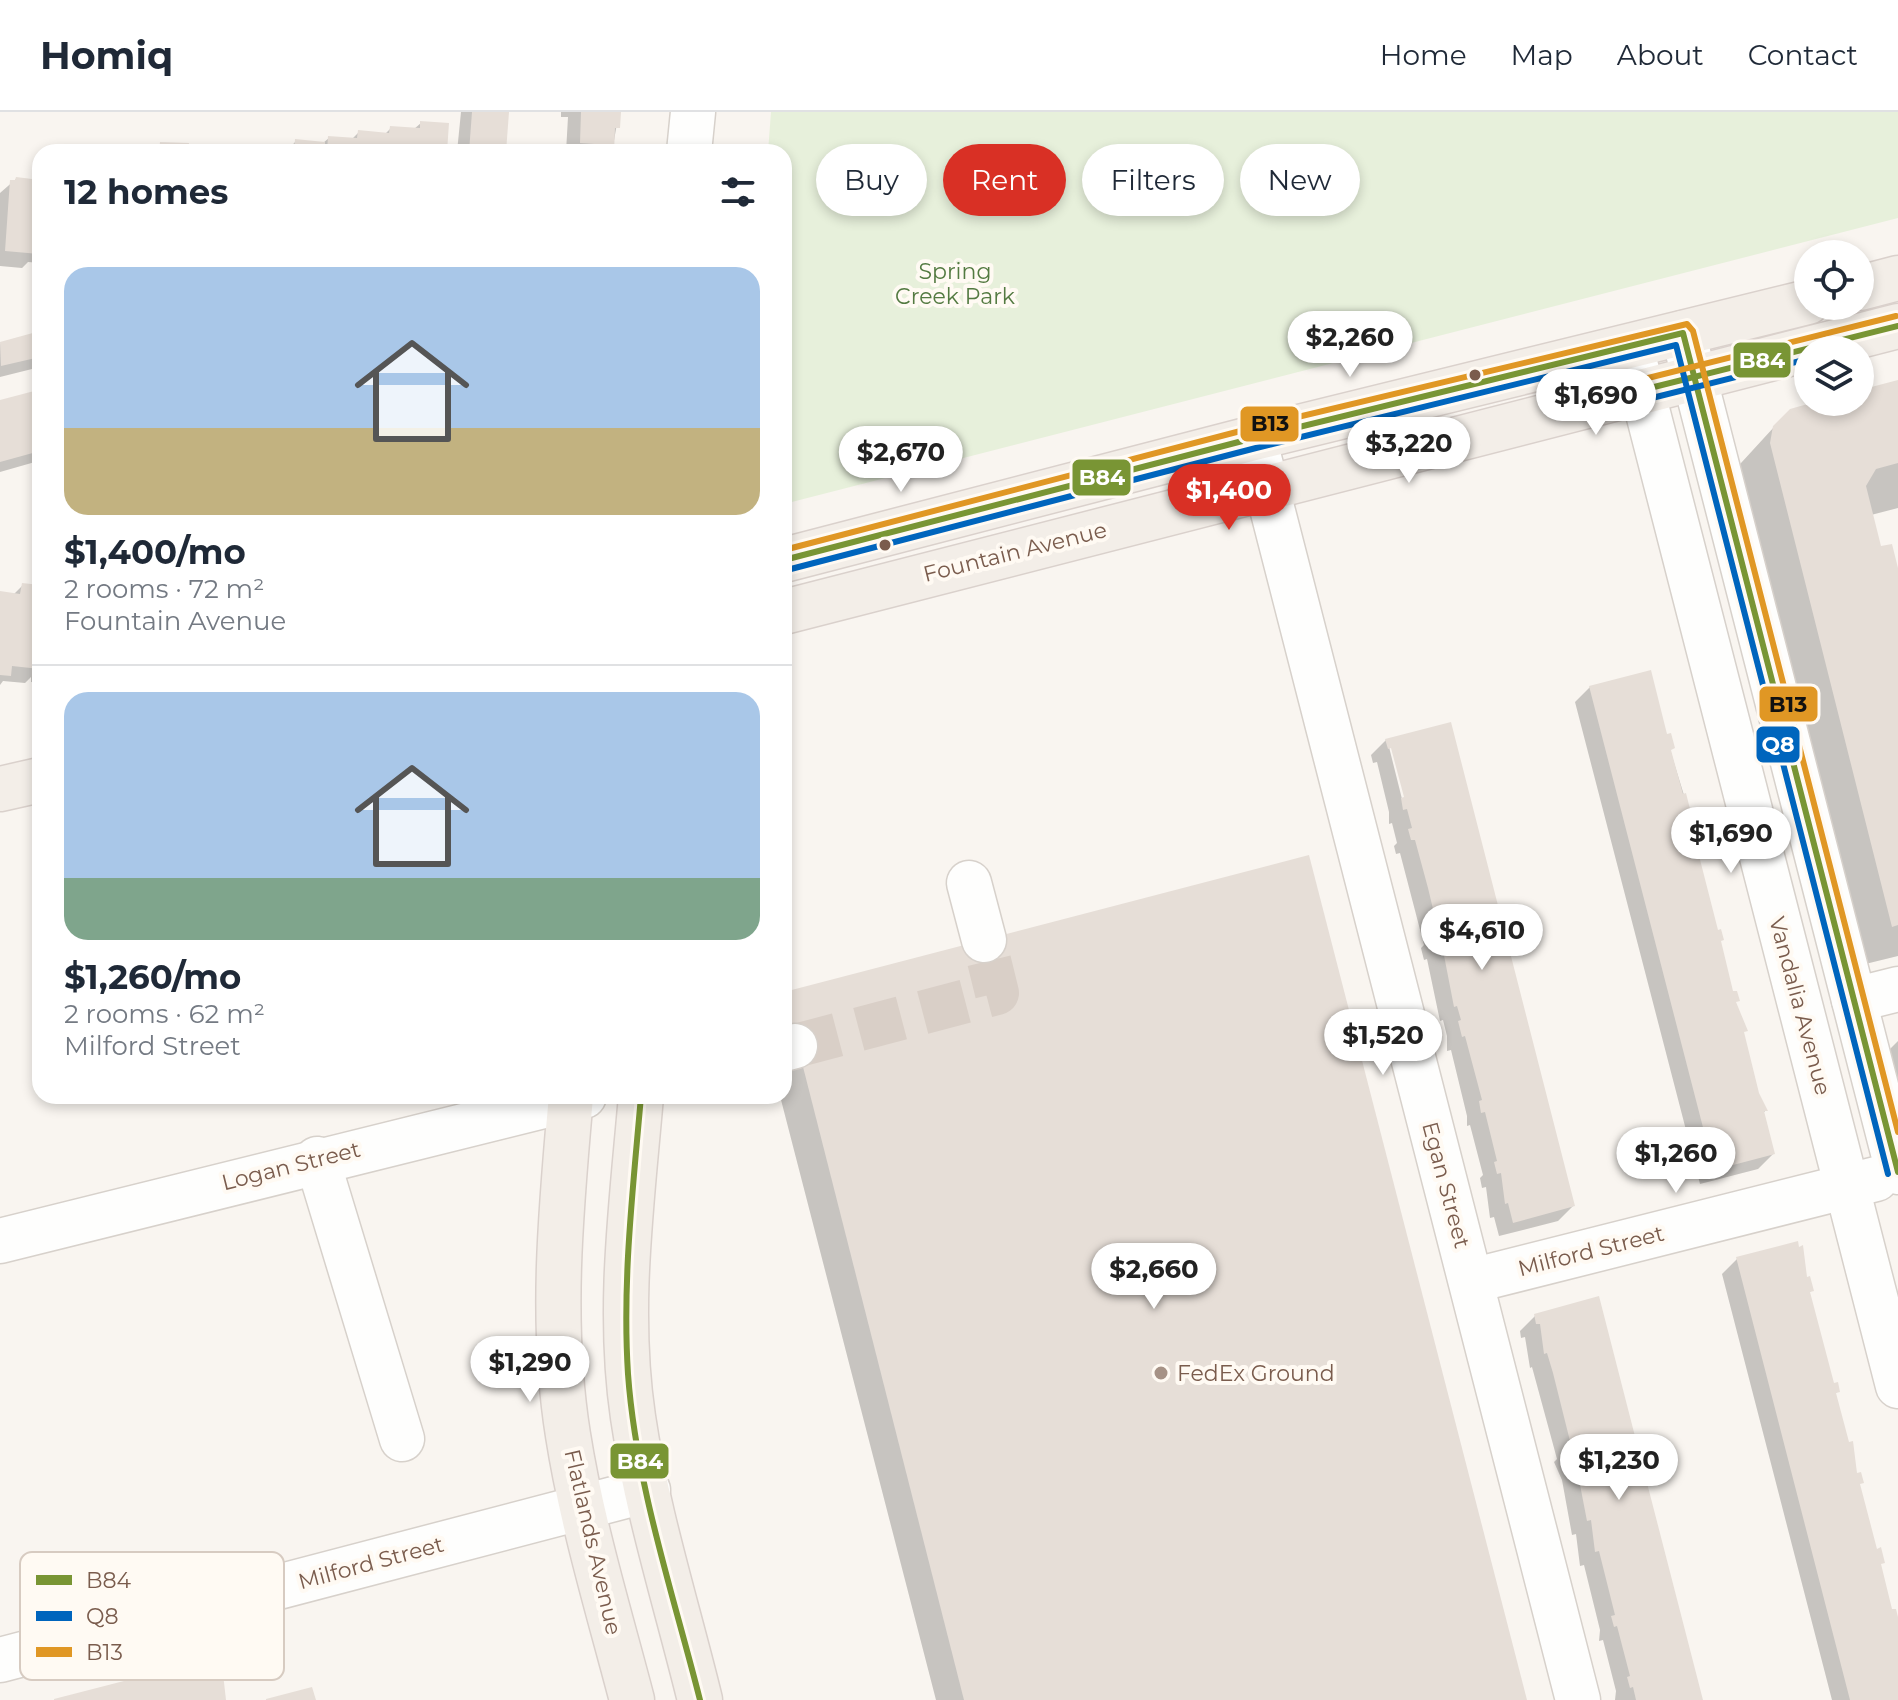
<!DOCTYPE html>
<meta charset="utf-8">
<style>
:root{--surface:#fff;--page:#f2f2f3;--text:#1f2937;--muted:#747a83;--line:#e0e1e3;--accent:#d93025}
body{margin:0;font-family:Montserrat,sans-serif;background:var(--page);color:var(--text);height:100vh;display:flex;flex-direction:column;font-size:30px;white-space:nowrap}
*{box-sizing:border-box;margin:0}
p{font-size:26px;color:var(--muted)}
.icon{flex:none;width:44px;height:44px;fill:none;stroke:currentColor;stroke-width:2;stroke-linecap:round;stroke-linejoin:round}
.map{position:relative;flex:1;overflow:hidden}
.details{position:absolute;left:32px;top:32px;width:760px;height:960px;display:flex;flex-direction:column;background:var(--surface);border-radius:24px;box-shadow:0 4px 12px #0003}
.details>*{flex:none}
.guide{position:absolute;left:816px;top:32px;width:760px;height:72px;display:flex;gap:16px}
.fabs{position:absolute;left:1794px;top:128px;display:grid;gap:16px}
.fabs a{display:grid;place-items:center;width:80px;height:80px;border-radius:50%;background:var(--surface);box-shadow:0 4px 12px #0003;font-size:40px}
.price{position:absolute;translate:-50% -68px;padding:0 18px;border-radius:28px;background:#fff;color:#222;font-size:26px;line-height:52px;filter:drop-shadow(0 2px 4px #0008)}
.price::after{content:'';position:absolute;left:50%;top:48px;width:24px;height:18px;margin-left:-12px;background:inherit;clip-path:polygon(0 0,100% 0,50% 100%)}
.price.on{background:var(--accent);color:#fff}
ul{padding:0;list-style:none}
li{display:grid;align-content:center;gap:16px;height:424px;padding:0 32px}
li+li{border-top:2px solid var(--line)}
li span{display:grid;place-items:center;height:248px;border-radius:24px;color:#555}
li>.icon{margin-inline-start:auto}
span .icon{width:144px;height:144px;fill:#fffc;stroke-width:1}
li b{font-size:34px}
h2{display:flex;justify-content:space-between;align-items:center;height:96px;padding:0 32px;font-size:34px}
.tag{padding:0 28px;border-radius:36px;background:var(--surface);box-shadow:0 4px 12px #0003;font-size:28px;line-height:72px}
.tag.on{background:var(--accent);color:#fff}
header{display:flex;align-items:center;gap:48px;box-sizing:border-box;height:112px;padding:0 40px;background:var(--surface);border-bottom:2px solid var(--line)}
header strong{font-size:38px}
nav{display:flex;gap:44px;margin-inline-start:auto;font-size:28px}
.map>svg:first-child{display:block}
</style>
<header>
<strong>Homiq</strong>
<nav><a>Home</a><a>Map</a><a>About</a><a>Contact</a></nav>
</header>
<div class="map">
<svg width="1898" height="1588" viewBox="0 0 1898 1588">
<rect width="100%" height="100%" fill="#f9f5f0"/>
<!-- green -->
<path fill="#e7f0db" d="M 771,0 L 1898,0 L 1898,106 L 784,392 L 784,40 L 768,40 Z"/>
<!-- shadow -->
<g fill="#0003" fill-rule="evenodd">
<path d="M 461,0 L 505,0 L 503,40 L 457,40 Z"/>
<path d="M 561,0 L 619,0 L 612,40 L 566,40 L 568,5 L 561,5 Z"/>
<path d="M 421,11 L 445,40 L 286,40 L 296,29 L 323,31 L 329,26 L 352,27 L 359,20 L 384,23 L 391,16 L 414,17 Z"/>
<path d="M 16,67 L 40,70 L 40,151 L 28,150 L 22,156 L 0,154 L 0,81 Z"/>
<path d="M 40,221 L 40,255 L 0,265 L 0,232 Z"/>
<path d="M 1898,270 L 1898,396 L 1871,403 L 1880,437 L 1898,464 L 1898,844 L 1849,856 L 1730,363 L 1785,303 L 1823,290 L 1860,290 L 1860,280 Z"/>
<path d="M 40,283 L 40,354 L 36,355 L 35,350 L 0,360 L 0,290 Z"/>
<path d="M 22,474 L 40,475 L 40,571 L 31,570 L 31,565 L 25,571 L 3,569 L 0,573 L 0,481 L 13,483 Z"/>
<path d="M 1590,575 L 1666,625 L 1688,696 L 1685,699 L 1757,981 L 1766,998 L 1763,1001 L 1773,1042 L 1758,1057 L 1700,1072 L 1575,590 Z"/>
<path d="M 1450,612 L 1573,1094 L 1558,1109 L 1499,1124 L 1494,1105 L 1490,1106 L 1486,1075 L 1482,1076 L 1480,1066 L 1483,1063 L 1470,1013 L 1467,1014 L 1467,1004 L 1451,938 L 1447,939 L 1447,924 L 1443,908 L 1440,909 L 1427,847 L 1424,848 L 1421,836 L 1424,833 L 1400,741 L 1396,742 L 1394,734 L 1397,731 L 1392,711 L 1389,712 L 1389,700 L 1377,650 L 1373,651 L 1371,643 L 1386,628 ZM 1389,635 L 1393,635 L 1408,694 L 1404,695 Z"/>
<path d="M 1307,746 L 1525,1588 L 936,1588 L 780,984 L 784,984 L 784,882 Z"/>
<path d="M 1898,929 L 1898,1047 L 1874,953 Z"/>
<path d="M 1737,1147 L 1805,1167 L 1812,1178 L 1809,1181 L 1833,1274 L 1838,1279 L 1835,1282 L 1898,1527 L 1898,1588 L 1832,1588 L 1722,1162 Z"/>
<path d="M 1598,1187 L 1701,1588 L 1615,1588 L 1616,1579 L 1603,1528 L 1599,1529 L 1600,1518 L 1584,1453 L 1580,1454 L 1576,1422 L 1572,1423 L 1562,1368 L 1554,1350 L 1557,1347 L 1532,1255 L 1530,1256 L 1525,1225 L 1521,1226 L 1520,1219 L 1535,1204 Z"/>
</g>
<!-- building -->
<g fill="#e6ded7">
<path d="M 472,0 L 509,0 L 506,40 L 469,40 Z"/>
<path d="M 581,0 L 621,0 L 620,16 L 615,16 L 614,40 L 593,40 L 594,32 L 580,31 Z"/>
<path d="M 420,9 L 449,11 L 447,40 L 327,40 L 328,24 L 357,26 L 358,18 L 389,21 L 390,14 L 420,16 Z"/>
<path d="M 295,27 L 325,30 L 325,40 L 294,40 Z"/>
<path d="M 160,30 L 189,31 L 188,40 L 159,40 Z"/>
<path d="M 16,65 L 40,68 L 39,142 L 5,139 L 10,68 L 15,68 Z"/>
<path d="M 40,219 L 40,245 L 1,254 L 0,230 Z"/>
<path d="M 1898,268 L 1898,351 L 1876,357 L 1866,374 L 1881,434 L 1892,432 L 1898,456 L 1898,813 L 1892,815 L 1770,331 L 1773,314 L 1790,297 L 1815,290 L 1860,290 L 1860,278 Z"/>
<path d="M 38,278 L 40,339 L 0,350 L 0,288 Z"/>
<path d="M 22,471 L 40,473 L 40,557 L 12,554 L 11,564 L 0,563 L 0,479 L 20,482 Z"/>
<path d="M 1651,558 L 1667,622 L 1671,621 L 1675,636 L 1671,638 L 1683,682 L 1686,681 L 1690,697 L 1687,697 L 1691,713 L 1694,712 L 1698,727 L 1695,728 L 1718,818 L 1721,817 L 1724,828 L 1721,829 L 1733,879 L 1737,879 L 1740,889 L 1736,890 L 1748,919 L 1744,920 L 1759,981 L 1768,999 L 1764,999 L 1775,1042 L 1714,1058 L 1589,574 Z"/>
<path d="M 1451,610 L 1575,1094 L 1513,1111 L 1508,1091 L 1505,1092 L 1501,1061 L 1497,1062 L 1494,1050 L 1497,1049 L 1485,1000 L 1481,1001 L 1479,989 L 1482,988 L 1465,924 L 1462,925 L 1458,909 L 1461,908 L 1457,894 L 1454,895 L 1442,833 L 1439,834 L 1435,819 L 1438,818 L 1428,776 L 1415,728 L 1411,728 L 1408,717 L 1412,716 L 1407,697 L 1403,698 L 1401,686 L 1404,685 L 1391,636 L 1388,637 L 1385,627 Z"/>
<path d="M 1309,743 L 1527,1588 L 964,1588 L 784,880 Z"/>
<path d="M 1798,1129 L 1799,1135 L 1803,1133 L 1807,1165 L 1810,1164 L 1814,1179 L 1810,1180 L 1834,1271 L 1838,1270 L 1840,1280 L 1836,1281 L 1849,1330 L 1853,1329 L 1857,1361 L 1861,1360 L 1864,1371 L 1860,1372 L 1877,1437 L 1881,1435 L 1885,1451 L 1881,1452 L 1892,1497 L 1896,1497 L 1898,1505 L 1898,1588 L 1850,1588 L 1736,1145 Z"/>
<path d="M 1599,1184 L 1638,1336 L 1703,1588 L 1636,1588 L 1633,1575 L 1630,1576 L 1627,1565 L 1630,1564 L 1617,1514 L 1614,1515 L 1611,1504 L 1615,1503 L 1599,1439 L 1595,1440 L 1591,1408 L 1587,1409 L 1576,1352 L 1567,1334 L 1571,1333 L 1553,1261 L 1547,1241 L 1544,1242 L 1540,1212 L 1536,1212 L 1534,1202 Z"/>
<path d="M 221,1544 L 226,1588 L 54,1588 L 54,1587 Z"/>
<path d="M 312,1575 L 316,1588 L 266,1588 L 266,1587 Z"/>
</g>
<g fill="none" stroke-linecap="round" stroke-linejoin="round">
<!-- minor-tunnel -->
<path stroke="#d9cfc7" stroke-width="44" stroke-dasharray="44 22" stroke-linecap="butt" d="M 795,934 L 997,881 L 984,828"/>
<!-- minor casing -->
<g stroke="#d7d1cb" stroke-width="47">
<g id="minor">
<path d="M 689,40 L 693,0"/>
<path d="M 1683,221 L 1898,1060"/>
<path d="M 1631,235 L 1898,1274"/>
<path d="M 1254,326 L 1578,1588"/>
<path d="M 969,771 L 984,828"/>
<path d="M 1854,888 L 1898,877"/>
<path d="M 784,937 L 795,934"/>
<path d="M 317,1047 L 402,1327"/>
<path d="M 0,1129 L 584,984"/>
<path d="M 1471,1169 L 1876,1067"/>
<path d="M 0,1548 L 648,1378"/>
</g>
</g>
<!-- major casing -->
<g stroke="#dad1cc" stroke-width="47">
<g id="major">
<path d="M 1860,176 L 1898,166"/>
<path d="M 784,448 L 1254,326 L 1808,190"/>
<path d="M 784,500 L 1898,214"/>
<path d="M 0,677 L 40,668"/>
<path d="M 571,984 C 561,1095 550,1212 568,1323 C 582,1412 609,1500 632,1588"/>
<path d="M 641,984 C 632,1090 617,1198 633,1305 C 647,1400 677,1494 700,1588"/>
</g>
</g>
<!-- minor -->
<use href="#minor" stroke="#fefefd" stroke-width="44"/>
<!-- major -->
<use href="#major" stroke="#f3eee8" stroke-width="44"/>
<!-- bus-1 casing -->
<g stroke="#fffaf3" stroke-width="12">
<g id="bus-1">
<path d="M 1626,282 L 1898,214"/>
<path d="M 784,448 L 1254,326 L 1683,221 L 1898,1060"/>
<path d="M 641,984 C 633,1077 622,1169 628,1262 C 636,1373 673,1481 700,1588"/>
</g>
</g>
<!-- bus-2 casing -->
<g stroke="#fffaf3" stroke-width="12">
<g id="bus-2">
<path d="M 1628,292 L 1808,247"/>
<path d="M 787,458 L 1256,336 L 1676,233 L 1888,1062"/>
</g>
</g>
<!-- bus-3 casing -->
<g stroke="#fffaf3" stroke-width="12">
<g id="bus-3">
<path d="M 1624,272 L 1896,204"/>
<path d="M 784,438 L 1252,316 L 1687,212 L 1693,219 L 1898,1020"/>
</g>
</g>
<!-- bus-1 -->
<use href="#bus-1" stroke="#799534" stroke-width="6"/>
<!-- bus-2 -->
<use href="#bus-2" stroke="#0065bd" stroke-width="6"/>
<!-- bus-3 -->
<use href="#bus-3" stroke="#e09724" stroke-width="6"/>
</g>
<!-- markers -->
<g fill="#7a5c4d" stroke="#fffaf3" stroke-width="3">
<circle cx="1475" cy="263" r="7"/>
<circle cx="885" cy="433" r="7"/>
</g>
<circle fill="#a69286" stroke="#fffaf3" stroke-width="3" cx="1161" cy="1261" r="8"/>
<g text-anchor="middle" dominant-baseline="central" stroke-width="8" stroke-linejoin="round" paint-order="stroke">
<!-- park labels -->
<g font-size="22" fill="#537a41" stroke="#fffaf3">
<text x="955" y="159">Spring<tspan x="955" dy="25">Creek Park</tspan></text>
</g>
<!-- street labels -->
<g font-size="22" fill="#7a5c4d" stroke="#fffaf3">
<text transform="translate(1015 440) rotate(-14)">Fountain Avenue</text>
<text transform="translate(1800 894) rotate(75)">Vandalia Avenue</text>
<text transform="translate(291 1054) rotate(-14)">Logan Street</text>
<text transform="translate(1446 1073) rotate(75)">Egan Street</text>
<text transform="translate(1591 1139) rotate(-14)">Milford Street</text>
<text transform="translate(593 1430) rotate(77)">Flatlands Avenue</text>
<text transform="translate(371 1451) rotate(-15)">Milford Street</text>
</g>
<!-- poi labels -->
<g font-size="22" fill="#7a5c4d" stroke="#fffaf3" text-anchor="start">
<text x="1177" y="1261">FedEx Ground</text>
</g>
</g>
<!-- legend -->
<rect x="20" y="1440" width="264" height="128" rx="12" fill="#fffaf3" stroke="#d7cbc1" stroke-width="2"/>
<rect x="36" y="1463" width="36" height="10" fill="#799534"/>
<rect x="36" y="1499" width="36" height="10" fill="#0065bd"/>
<rect x="36" y="1535" width="36" height="10" fill="#e09724"/>
<g font-size="22" fill="#7a5c4d">
<text x="86" y="1476">B84</text>
<text x="86" y="1512">Q8</text>
<text x="86" y="1548">B13</text>
</g>
<g stroke="#fffaf3" stroke-width="3">
<rect x="1732" y="229" width="60" height="38" rx="8" fill="#799534"/>
<rect x="1239" y="293" width="61" height="38" rx="8" fill="#e09724"/>
<rect x="1071" y="346" width="61" height="39" rx="8" fill="#799534"/>
<rect x="1758" y="573" width="61" height="38" rx="8" fill="#e09724"/>
<rect x="1755" y="613" width="46" height="39" rx="8" fill="#0065bd"/>
<rect x="609" y="1330" width="61" height="38" rx="8" fill="#799534"/>
</g>
<g font-size="22" text-anchor="middle" font-weight="bold" fill="#fff">
<text x="1762" y="256">B84</text>
<text x="1102" y="373">B84</text>
<text x="1778" y="640">Q8</text>
<text x="640" y="1357">B84</text>
</g>
<g font-size="22" text-anchor="middle" font-weight="bold" fill="#111">
<text x="1270" y="319">B13</text>
<text x="1788" y="600">B13</text>
</g>
</svg>
<div class="fabs">
<a><svg class="icon" aria-label="locate" viewBox="0 0 24 24"><circle cx="12" cy="12" r="6"/><path d="M12 2v4M12 18v4M2 12h4M18 12h4"/></svg></a>
<a><svg class="icon" aria-label="layers" viewBox="0 0 24 24"><path d="M12 4l9 5-9 5-9-5zM3 14l9 5 9-5"/></svg></a>
</div>
<b class="price" style="left:1350px;top:267px">$2,260</b>
<b class="price" style="left:1596px;top:325px">$1,690</b>
<b class="price" style="left:1409px;top:373px">$3,220</b>
<b class="price" style="left:901px;top:382px">$2,670</b>
<b class="price on" style="left:1229px;top:420px">$1,400</b>
<b class="price" style="left:1731px;top:763px">$1,690</b>
<b class="price" style="left:1482px;top:860px">$4,610</b>
<b class="price" style="left:1383px;top:965px">$1,520</b>
<b class="price" style="left:1676px;top:1083px">$1,260</b>
<b class="price" style="left:1154px;top:1199px">$2,660</b>
<b class="price" style="left:530px;top:1292px">$1,290</b>
<b class="price" style="left:1619px;top:1390px">$1,230</b>
<div class="guide">
<a class="tag">Buy</a>
<a class="tag on">Rent</a>
<a class="tag">Filters</a>
<a class="tag">New</a>
</div>
<section class="details">
<h2>12 homes<svg class="icon" aria-label="filters" viewBox="0 0 24 24"><path d="M4 7h16M4 17h16"/><circle cx="9" cy="7" r="2"/><circle cx="15" cy="17" r="2"/></svg></h2>
<ul>
<li><span style="background:linear-gradient(#a9c7e8 65%,#c2b280 0)"><svg class="icon" aria-label="home" viewBox="0 0 24 24"><path d="M3 11l9-7 9 7M6 9v11h12V9"/></svg></span><div><b>$1,400/mo</b><p>2 rooms · 72 m²</p><p>Fountain Avenue</p></div></li>
<li><span style="background:linear-gradient(#a9c7e8 75%,#7fa58c 0)"><svg class="icon" aria-label="home" viewBox="0 0 24 24"><path d="M3 11l9-7 9 7M6 9v11h12V9"/></svg></span><div><b>$1,260/mo</b><p>2 rooms · 62 m²</p><p>Milford Street</p></div></li>
</ul>
</section>
</div>
